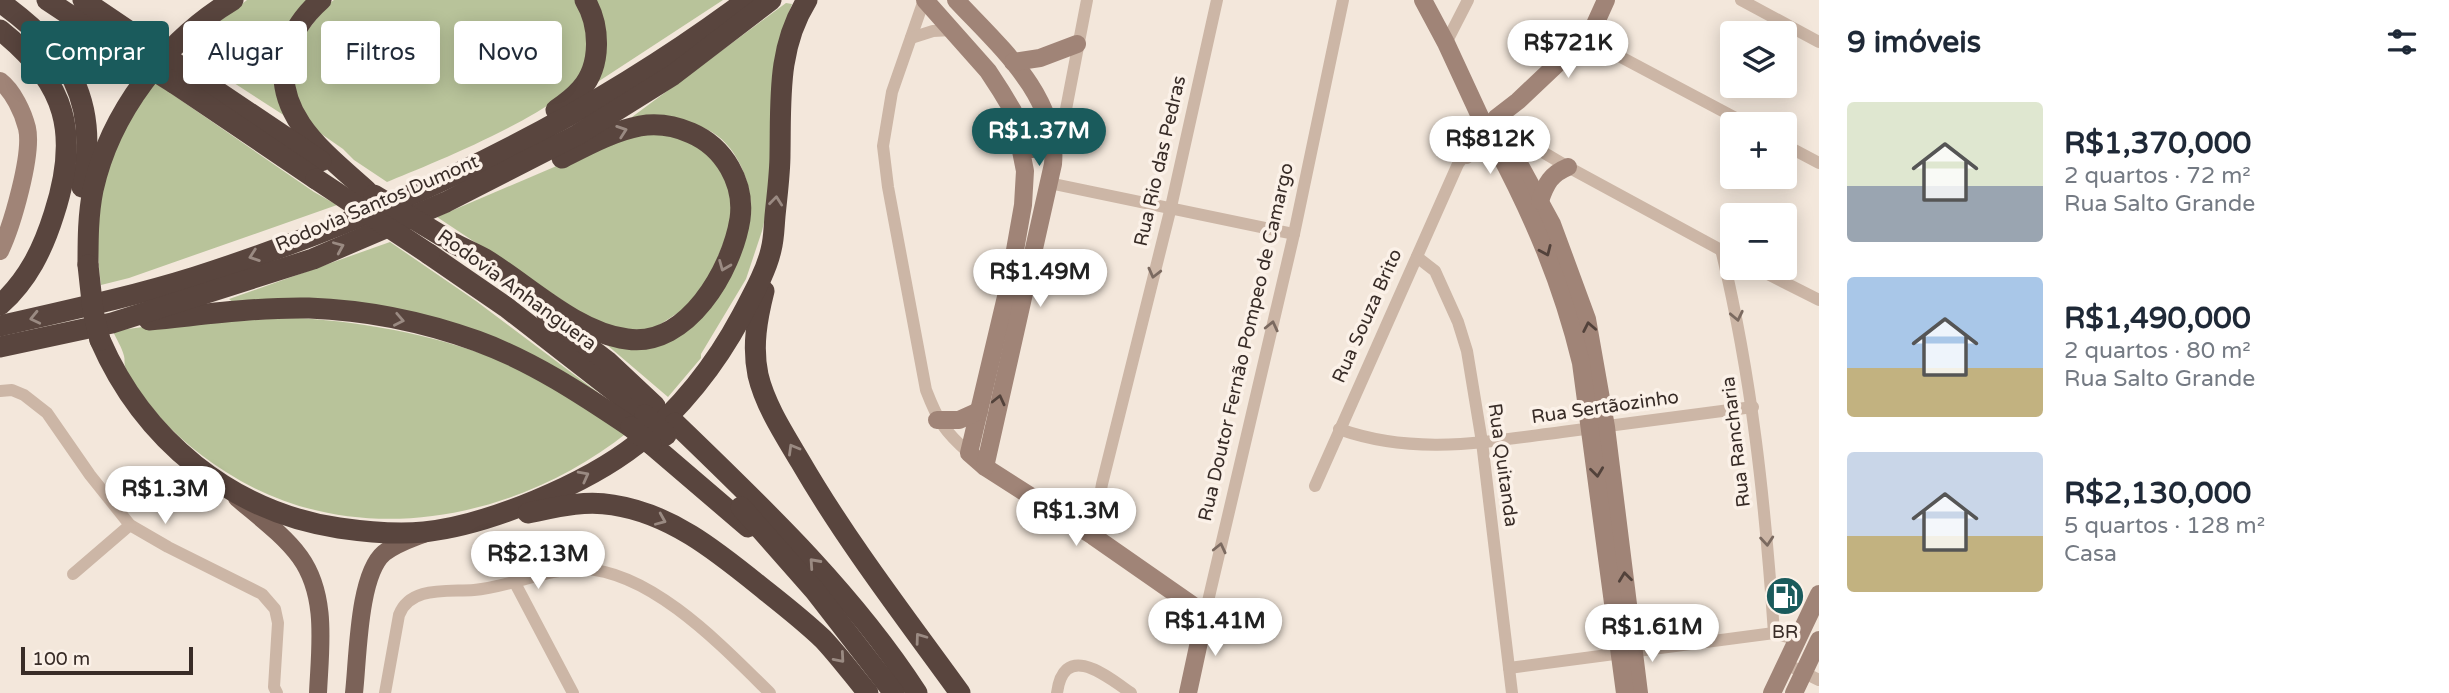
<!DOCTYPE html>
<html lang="pt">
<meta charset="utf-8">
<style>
:root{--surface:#fff;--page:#f6f6f7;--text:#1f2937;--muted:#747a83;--accent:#1a5b5c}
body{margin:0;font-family:"Varela Round",sans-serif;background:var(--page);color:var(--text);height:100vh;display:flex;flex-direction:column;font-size:26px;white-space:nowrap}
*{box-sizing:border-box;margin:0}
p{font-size:23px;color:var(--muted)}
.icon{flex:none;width:38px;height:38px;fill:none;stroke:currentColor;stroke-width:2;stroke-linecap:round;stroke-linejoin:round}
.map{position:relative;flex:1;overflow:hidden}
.sheet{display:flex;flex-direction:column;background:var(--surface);width:630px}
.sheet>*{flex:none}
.guide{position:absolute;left:21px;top:21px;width:665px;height:63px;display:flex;gap:14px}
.fabs{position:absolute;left:1720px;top:21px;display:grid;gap:14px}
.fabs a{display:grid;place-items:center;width:77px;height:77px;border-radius:7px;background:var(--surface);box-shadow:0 4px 18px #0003;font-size:35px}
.scale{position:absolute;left:21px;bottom:18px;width:172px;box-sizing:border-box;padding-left:7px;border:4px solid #382c27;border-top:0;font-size:19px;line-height:24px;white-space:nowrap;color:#382c27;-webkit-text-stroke:5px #fbf1e8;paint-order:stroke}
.price{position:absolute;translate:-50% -60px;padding:0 16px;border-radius:24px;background:#fff;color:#222;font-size:23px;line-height:46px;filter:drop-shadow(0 2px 4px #0008)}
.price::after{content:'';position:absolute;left:50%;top:42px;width:21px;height:16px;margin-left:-10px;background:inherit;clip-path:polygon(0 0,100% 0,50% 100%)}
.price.current{background:var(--accent);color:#fff}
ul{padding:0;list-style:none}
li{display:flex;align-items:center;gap:21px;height:175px;padding:0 28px}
li span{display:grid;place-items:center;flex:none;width:196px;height:140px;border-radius:7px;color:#555}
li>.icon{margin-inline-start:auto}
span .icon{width:84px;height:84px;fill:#fffc;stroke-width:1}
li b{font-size:30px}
h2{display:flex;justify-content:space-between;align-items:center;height:84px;padding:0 28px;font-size:30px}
.pill{padding:0 24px;border-radius:7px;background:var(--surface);box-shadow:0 4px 18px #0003;font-size:24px;line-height:63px}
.pill.current{background:var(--accent);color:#fff}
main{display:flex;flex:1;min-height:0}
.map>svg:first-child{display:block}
</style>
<main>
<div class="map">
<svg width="1819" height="693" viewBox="0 0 1819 693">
<rect width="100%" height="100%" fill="#f3e7db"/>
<!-- green -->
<g fill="#b8c39a">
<path d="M 247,0 L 312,0 L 292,23 L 285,116 L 183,50 Z"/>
<path d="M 334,0 L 579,0 C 582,7 586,13 588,20 C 590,28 588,60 586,68 C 575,107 426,166 387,182 L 354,160 L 343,149 L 320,133 L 307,119 L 294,88 L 296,46 L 327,5 Z"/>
<path d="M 597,0 L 723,0 L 593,85 Z"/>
<path d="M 786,3 L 792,4 L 781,34 L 768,205 L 762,231 L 746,279 L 701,354 L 701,358 L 668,397 L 600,339 L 674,338 L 751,205 C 749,175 733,138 701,127 C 679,120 654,122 632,117 Z"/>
<path d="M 153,81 L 314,192 L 337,205 L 129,278 L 101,285 C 95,240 96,190 116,147 C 126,124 140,103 153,81 Z"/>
<path d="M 667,129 L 719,157 L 737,209 L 702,297 L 650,331 L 606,327 L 574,308 L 437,217 L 622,138 Z"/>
<path d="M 390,242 L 476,301 L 600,394 L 503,344 L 234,303 L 229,299 Z"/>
<path d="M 299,318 C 380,323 463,341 536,376 C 568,391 598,414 628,432 C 515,522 352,553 226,472 C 193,451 164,426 141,393 C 136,386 127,375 125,366 C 124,363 125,359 124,356 C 122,347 116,339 113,331 L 180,322 Z"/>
</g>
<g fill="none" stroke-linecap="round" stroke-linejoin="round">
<!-- street -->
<g stroke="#ccb6a6" stroke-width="12">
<path d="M 924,0 L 892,92 L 883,146 L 888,187 L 926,390 C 938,421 944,431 969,453"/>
<path d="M 1741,0 L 1819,42"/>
<path d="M 1592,31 L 1601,44 L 1617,55 L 1747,124"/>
<path d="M 911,38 L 933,31 L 952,30"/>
<path d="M 1446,43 L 1468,0"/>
<path d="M 1507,131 L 1568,167 L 1732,256"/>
<path d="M 1055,145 L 1062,130 L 1087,0"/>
<path d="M 1785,145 L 1819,163"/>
<path d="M 1467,158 L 1487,143"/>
<path d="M 1049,183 L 1294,234"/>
<path d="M 1721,249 C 1752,377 1765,502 1774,633"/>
<path d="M 1417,257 L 1435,271 L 1458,322 L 1467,351 L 1482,442 L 1512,693"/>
<path d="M 1756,268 L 1819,300"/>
<path d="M 0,391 L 12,390 L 24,395 L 47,413 L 90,475 L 130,525 L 168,547 L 262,594 L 275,609 L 278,623 L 274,687 L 277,693"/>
<path d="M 1339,429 C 1415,456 1484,442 1562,432 C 1625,424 1689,415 1753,407"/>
<path d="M 1315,486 L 1458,164 L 1480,132"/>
<path d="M 1093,536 L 1102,484 L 1171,207 L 1217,0"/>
<path d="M 73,574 L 130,525"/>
<path d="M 515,583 L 573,693"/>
<path d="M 1205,614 L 1294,234 L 1343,0"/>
<path d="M 1786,664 L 1819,680"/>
<path d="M 1509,668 L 1774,633 L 1798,640"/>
<path d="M 385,693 L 399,615 C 410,586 447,592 474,590 C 511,587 546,568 583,569 C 652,571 724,648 770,693"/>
<path d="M 1057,693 C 1064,640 1108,677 1131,693"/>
</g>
<!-- secondary -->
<g stroke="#a08477" stroke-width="18">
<path d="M 925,0 L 988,71 L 1001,91 L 1013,111 L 1025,171 L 1023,205 L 1009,284 L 969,453 L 985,467 L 1093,536 L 1205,614 L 1188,693"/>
<path d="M 956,0 C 998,45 1059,97 1053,164 L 985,467"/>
<path d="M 1423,0 L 1446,43 L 1483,123"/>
<path d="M 1013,62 L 1040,58 L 1077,44"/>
<path d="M 0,81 C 13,91 23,112 27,128 C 33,154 12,226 0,251"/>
<path d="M 1496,118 L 1518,101 L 1592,31 L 1606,0"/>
<path d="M 1507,135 L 1505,138 L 1552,224 L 1587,319 L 1606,427 L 1639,693"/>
<path d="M 1495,145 C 1533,216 1562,284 1581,363 L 1625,693"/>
<path d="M 1021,148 L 1033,149 L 1055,145"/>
<path d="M 1540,201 C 1546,183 1551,174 1568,167"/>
<path d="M 937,420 L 959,420 L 979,411"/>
<path d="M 1772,693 L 1819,594"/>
<path d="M 1794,693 L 1819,640"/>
</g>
<!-- primary -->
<g stroke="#7b6258" stroke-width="18">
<path d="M 237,498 C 258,516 284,535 300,557 C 328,596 320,648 318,693"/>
<path d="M 354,693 C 358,659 358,575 384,553 C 395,544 410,539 423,534"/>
</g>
<!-- highway -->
<g stroke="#59453e" stroke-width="21">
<path d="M 47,0 L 139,61"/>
<path d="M 83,0 L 151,46"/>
<path d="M 321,0 C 304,15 292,32 286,54 C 272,115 326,154 367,191"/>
<path d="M 0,2 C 69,51 100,101 82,187"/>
<path d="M 0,30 C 67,83 80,134 54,214 C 43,249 28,280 0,305"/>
<path d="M 184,69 L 321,161"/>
<path d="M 174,83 L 316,179"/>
<path d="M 556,110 C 565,104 574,97 581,89 C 602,65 600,25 585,0"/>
<path d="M 451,242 C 462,248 474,253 485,259 C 528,285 575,332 627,339 C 687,348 732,270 740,219 C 745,183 724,147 691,133 C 675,126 658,123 640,126 C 613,131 586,146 562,158"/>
<path d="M 429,254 L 506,307 L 645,415"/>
<path d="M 88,265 C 88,240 88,215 93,190 C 110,113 165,41 233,0"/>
<path d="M 764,291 C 757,319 752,346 758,375 C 765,405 784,434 800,461 C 847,542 905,617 960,693"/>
<path d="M 547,315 L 607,361 L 655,406"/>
<path d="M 149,320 C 202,315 256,307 309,308 C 365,310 424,322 477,341 C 532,361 582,394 631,427"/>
<path d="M 0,326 C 65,311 131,297 195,277 C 391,214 582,123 747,0"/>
<path d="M 100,340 C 143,439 231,512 339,528 C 367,532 396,535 424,532 C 489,525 586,484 637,444 C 680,410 716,364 741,317 C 752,296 766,272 771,250 C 774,239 774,227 775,216 C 777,195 780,174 780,154 C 781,99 777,48 807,0"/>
<path d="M 0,347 L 112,323 L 313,259 L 446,202 L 577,135 L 673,75 L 771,0"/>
<path d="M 675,423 C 762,507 851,591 917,693"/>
<path d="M 651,444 L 748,527"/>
<path d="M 741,507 L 815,591 L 894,693"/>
<path d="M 528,513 C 557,507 584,500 613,505 C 673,514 720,554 766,591 C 785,606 805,622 823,639 C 839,656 853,675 868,693"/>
</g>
<!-- highway-bridge -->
<g stroke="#59453e" stroke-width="21">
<path d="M 151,46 L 184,69"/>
<path d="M 139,61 L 174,83"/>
<path d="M 316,179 L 429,254"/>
<path d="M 374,195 L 442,236"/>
<path d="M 88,265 L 93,311 L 100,340"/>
<path d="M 645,415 L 666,435"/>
<path d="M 631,427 L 651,444"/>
</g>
</g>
<!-- one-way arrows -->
<defs><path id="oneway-chevron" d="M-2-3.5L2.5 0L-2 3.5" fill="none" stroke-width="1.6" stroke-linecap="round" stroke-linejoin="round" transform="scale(1.75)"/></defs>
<g stroke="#9a8a82">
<use href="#oneway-chevron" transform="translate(622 131) rotate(-19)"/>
<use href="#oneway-chevron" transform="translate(776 201) rotate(-84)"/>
<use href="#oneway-chevron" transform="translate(339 247) rotate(-23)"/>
<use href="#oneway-chevron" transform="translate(254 256) rotate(161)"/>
<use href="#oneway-chevron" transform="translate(724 266) rotate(112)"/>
<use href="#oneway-chevron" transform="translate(35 318) rotate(167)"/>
<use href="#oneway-chevron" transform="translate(399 320) rotate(11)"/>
<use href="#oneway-chevron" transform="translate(793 449) rotate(-120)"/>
<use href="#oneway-chevron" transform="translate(584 476) rotate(-28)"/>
<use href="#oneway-chevron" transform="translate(661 520) rotate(23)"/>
<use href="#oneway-chevron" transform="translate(814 563) rotate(-132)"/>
<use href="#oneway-chevron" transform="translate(920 638) rotate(-126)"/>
<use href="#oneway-chevron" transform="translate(840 658) rotate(49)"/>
</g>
<g stroke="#52423b">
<use href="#oneway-chevron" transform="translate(1546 251) rotate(66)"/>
<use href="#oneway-chevron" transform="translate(1589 327) rotate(-101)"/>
<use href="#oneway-chevron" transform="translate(999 400) rotate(-77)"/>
<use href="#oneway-chevron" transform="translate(1597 472) rotate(83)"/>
<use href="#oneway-chevron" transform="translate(1625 577) rotate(-97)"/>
</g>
<g stroke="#7b6a60">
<use href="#oneway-chevron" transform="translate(1154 273) rotate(104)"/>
<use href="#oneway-chevron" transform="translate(1737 316) rotate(78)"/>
<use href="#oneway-chevron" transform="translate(1272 326) rotate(-77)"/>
<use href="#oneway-chevron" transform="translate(1767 541) rotate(85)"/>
<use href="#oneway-chevron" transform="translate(1220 548) rotate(-77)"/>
</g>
<!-- icons -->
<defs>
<g id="fuel-disc" transform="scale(2.0125)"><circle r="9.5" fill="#1a5b5c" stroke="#fbf1e8"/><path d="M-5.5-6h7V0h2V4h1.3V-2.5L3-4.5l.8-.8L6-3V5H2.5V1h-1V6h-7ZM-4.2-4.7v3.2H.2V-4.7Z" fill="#fff"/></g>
</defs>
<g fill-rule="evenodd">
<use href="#fuel-disc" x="1785" y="596"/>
</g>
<g text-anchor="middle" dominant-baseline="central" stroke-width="7" stroke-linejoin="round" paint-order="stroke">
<!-- street labels -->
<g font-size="19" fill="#382c27" stroke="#fbf1e8">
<text transform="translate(1160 161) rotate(-77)">Rua Rio das Pedras</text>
<text transform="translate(377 203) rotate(-23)">Rodovia Santos Dumont</text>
<text transform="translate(517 290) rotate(36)">Rodovia Anhanguera</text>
<text transform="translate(1367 316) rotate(-66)">Rua Souza Brito</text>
<text transform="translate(1246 342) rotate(-77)">Rua Doutor Fernão Pompeo de Camargo</text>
<text transform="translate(1605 407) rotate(-8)">Rua Sertãozinho</text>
<text transform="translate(1736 442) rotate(-97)">Rua Rancharia</text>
<text transform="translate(1503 465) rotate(82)">Rua Quitanda</text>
</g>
<!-- poi labels -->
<g font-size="19" fill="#382c27" stroke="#fbf1e8">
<text x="1785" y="632">BR</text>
</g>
</g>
</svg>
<div class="fabs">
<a><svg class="icon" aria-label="layers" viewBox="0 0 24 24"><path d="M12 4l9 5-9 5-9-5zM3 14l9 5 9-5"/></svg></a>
<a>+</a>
<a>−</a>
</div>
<div class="scale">100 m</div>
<b class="price" style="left:1568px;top:80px">R$721K</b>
<b class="price current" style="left:1039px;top:168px">R$1.37M</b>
<b class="price" style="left:1490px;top:176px">R$812K</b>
<b class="price" style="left:1040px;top:309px">R$1.49M</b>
<b class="price" style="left:165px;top:526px">R$1.3M</b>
<b class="price" style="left:1076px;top:548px">R$1.3M</b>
<b class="price" style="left:538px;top:591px">R$2.13M</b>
<b class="price" style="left:1215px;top:658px">R$1.41M</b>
<b class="price" style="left:1652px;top:664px">R$1.61M</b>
<div class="guide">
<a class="pill current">Comprar</a>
<a class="pill">Alugar</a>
<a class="pill">Filtros</a>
<a class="pill">Novo</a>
</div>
</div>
<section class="sheet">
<h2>9 imóveis<svg class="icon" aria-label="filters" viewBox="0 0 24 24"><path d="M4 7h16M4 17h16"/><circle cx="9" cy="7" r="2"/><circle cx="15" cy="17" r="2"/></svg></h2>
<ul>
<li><span style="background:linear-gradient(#dfe7d0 60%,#9aa5b1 0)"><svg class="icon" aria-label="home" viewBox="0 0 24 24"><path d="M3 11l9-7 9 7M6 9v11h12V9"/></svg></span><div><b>R$1,370,000</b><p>2 quartos · 72 m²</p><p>Rua Salto Grande</p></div></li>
<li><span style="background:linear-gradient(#a9c7e8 65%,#c2b280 0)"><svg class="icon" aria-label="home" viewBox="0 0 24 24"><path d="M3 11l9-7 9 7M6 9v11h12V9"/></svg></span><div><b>R$1,490,000</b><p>2 quartos · 80 m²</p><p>Rua Salto Grande</p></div></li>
<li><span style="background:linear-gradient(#c9d6e8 60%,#c2b280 0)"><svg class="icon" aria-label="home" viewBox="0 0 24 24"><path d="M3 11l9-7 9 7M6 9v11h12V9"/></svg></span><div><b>R$2,130,000</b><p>5 quartos · 128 m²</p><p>Casa</p></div></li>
</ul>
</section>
</main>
